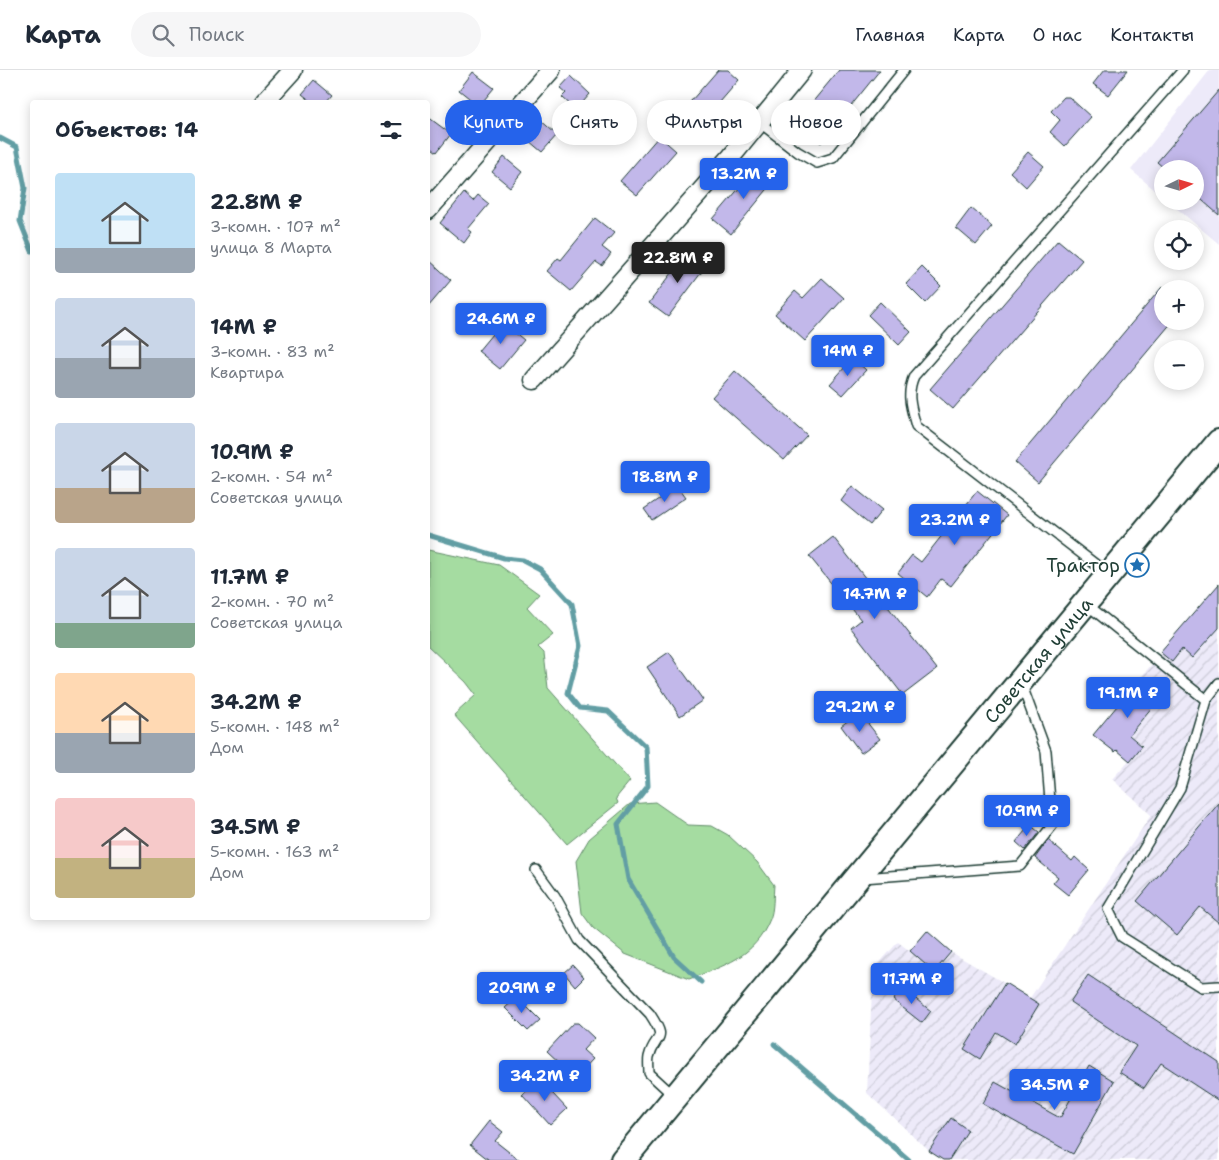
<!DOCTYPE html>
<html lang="ru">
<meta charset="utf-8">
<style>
:root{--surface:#fff;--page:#f6f6f7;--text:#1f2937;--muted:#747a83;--line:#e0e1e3;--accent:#2563eb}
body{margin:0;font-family:"Shantell Sans",sans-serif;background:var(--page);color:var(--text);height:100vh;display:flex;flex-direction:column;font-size:19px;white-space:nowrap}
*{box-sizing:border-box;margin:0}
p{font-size:16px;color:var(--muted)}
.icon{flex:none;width:28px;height:28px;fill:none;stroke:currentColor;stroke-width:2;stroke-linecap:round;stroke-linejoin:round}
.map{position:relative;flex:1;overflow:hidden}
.drawer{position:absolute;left:30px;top:30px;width:400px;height:820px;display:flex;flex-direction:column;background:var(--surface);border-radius:5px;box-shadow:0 2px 12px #0003}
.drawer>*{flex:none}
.guide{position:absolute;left:445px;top:30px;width:475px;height:45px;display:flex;gap:10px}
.needle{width:32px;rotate:85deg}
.tools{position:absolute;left:1154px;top:90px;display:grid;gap:10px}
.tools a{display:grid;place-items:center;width:50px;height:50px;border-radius:50%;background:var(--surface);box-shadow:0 2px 12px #0003;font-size:25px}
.price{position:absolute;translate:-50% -42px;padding:0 11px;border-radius:5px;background:var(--accent);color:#fff;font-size:16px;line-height:32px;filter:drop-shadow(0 1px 2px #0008)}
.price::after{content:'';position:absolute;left:50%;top:30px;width:15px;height:11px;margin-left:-8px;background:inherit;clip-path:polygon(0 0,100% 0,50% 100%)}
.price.active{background:#222;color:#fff}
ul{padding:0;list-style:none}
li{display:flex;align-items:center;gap:15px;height:125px;padding:0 25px}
li span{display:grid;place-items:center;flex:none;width:140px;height:100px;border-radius:5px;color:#555}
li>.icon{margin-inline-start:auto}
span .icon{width:60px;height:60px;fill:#fffc;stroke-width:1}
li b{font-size:21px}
h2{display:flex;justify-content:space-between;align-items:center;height:60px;padding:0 25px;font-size:21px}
.tag{padding:0 18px;border-radius:22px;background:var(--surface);box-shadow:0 2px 12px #0003;font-size:18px;line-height:45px}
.tag.active{background:var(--accent);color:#fff}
header{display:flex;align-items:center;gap:30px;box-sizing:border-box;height:70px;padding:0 25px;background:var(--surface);border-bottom:1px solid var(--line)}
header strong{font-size:24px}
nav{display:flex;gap:28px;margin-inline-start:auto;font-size:18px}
.search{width:350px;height:45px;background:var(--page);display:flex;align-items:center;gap:12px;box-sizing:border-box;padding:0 18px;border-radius:28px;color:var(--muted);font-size:19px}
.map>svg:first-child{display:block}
</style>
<header>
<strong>Карта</strong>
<div class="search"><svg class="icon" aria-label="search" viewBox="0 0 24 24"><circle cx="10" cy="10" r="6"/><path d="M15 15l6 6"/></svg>Поиск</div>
<nav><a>Главная</a><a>Карта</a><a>О нас</a><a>Контакты</a></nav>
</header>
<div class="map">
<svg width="1219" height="1090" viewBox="0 0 1219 1090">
<defs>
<pattern id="industrial-furrows" width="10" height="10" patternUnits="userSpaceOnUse" patternTransform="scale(1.25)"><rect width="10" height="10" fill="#edeaf9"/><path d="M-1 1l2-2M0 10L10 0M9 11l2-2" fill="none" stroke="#cbcad6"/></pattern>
</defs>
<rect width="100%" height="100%" fill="#fff"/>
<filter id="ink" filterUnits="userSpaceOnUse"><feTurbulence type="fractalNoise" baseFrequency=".02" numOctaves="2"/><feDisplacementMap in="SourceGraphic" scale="10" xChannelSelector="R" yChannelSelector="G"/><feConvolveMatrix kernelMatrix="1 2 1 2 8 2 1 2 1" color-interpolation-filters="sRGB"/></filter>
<g filter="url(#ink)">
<!-- built -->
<path fill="#edeaf9" d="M 1210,0 L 1219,0 L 1219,174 L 1168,131 L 1195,131 L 1195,99 L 1162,99 L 1162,126 L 1131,100 Z"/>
<!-- industrial -->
<path fill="url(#industrial-furrows)" d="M 1219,514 L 1219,1090 L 943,1090 L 929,1081 L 867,1023 L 873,900 L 898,872 L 910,881 L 925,863 L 951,882 L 1030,928 L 1151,745 L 1112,709 L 1142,676 L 1129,665 L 1162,625 L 1141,607 Z"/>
<!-- green -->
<g fill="#a5dca1" stroke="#628c6a">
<path d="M 428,480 L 499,495 L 539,524 L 527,537 L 553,565 L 538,577 L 544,583 L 548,618 L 630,711 L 616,728 L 618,733 L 567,774 L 454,645 L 476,625 L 466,612 L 428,576 Z"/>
<path d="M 655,732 L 688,755 L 712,756 L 728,765 L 757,792 L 774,815 C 773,825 774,840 770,849 C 755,887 724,896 689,909 L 625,884 L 593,858 L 582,843 L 576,791 L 589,769 L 630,734 Z"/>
</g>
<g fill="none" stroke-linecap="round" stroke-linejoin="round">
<!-- stream -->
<g stroke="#629ea4" stroke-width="5">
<path d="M 0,68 L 17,77 L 25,118 L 20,151 L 32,181"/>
<path d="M 428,465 L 504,488 L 523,490 L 540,499 L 572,534 L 580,576 L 568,623 L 580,638 L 608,641 L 646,677 L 648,716 L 618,754 L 628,809 L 674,887 L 701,912"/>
<path d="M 774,974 L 909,1090"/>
</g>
</g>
<!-- building -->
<g fill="#c2b8ea" stroke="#1f3d34">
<path d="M 718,0 L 728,0 L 739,10 L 701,54 L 684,39 Z"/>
<path d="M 839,0 L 880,0 L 821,73 L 796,52 Z"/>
<path d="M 1104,0 L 1128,0 L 1108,25 L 1093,14 Z"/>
<path d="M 473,2 L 494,18 L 479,36 L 459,20 Z"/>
<path d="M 571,6 L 590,24 L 576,40 L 562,27 L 566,23 L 560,18 Z"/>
<path d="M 314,10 L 332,25 L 326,32 L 312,32 L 302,24 Z"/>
<path d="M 1219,20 L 1219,145 L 1195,124 L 1195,99 L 1165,99 L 1157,92 Z"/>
<path d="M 1064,27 L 1069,27 L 1091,47 L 1065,76 L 1050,62 L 1060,50 L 1051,41 Z"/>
<path d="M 428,47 L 451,64 L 437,82 L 428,75 Z"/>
<path d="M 537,47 L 557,65 L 542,82 L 522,65 Z"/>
<path d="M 659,66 L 676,81 L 637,125 L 620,111 Z"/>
<path d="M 1028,82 L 1044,96 L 1026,117 L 1010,102 Z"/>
<path d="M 504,87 L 522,102 L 510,117 L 492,102 Z"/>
<path d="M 758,96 L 775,110 L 731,164 L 713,149 Z"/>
<path d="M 464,123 L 473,131 L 478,125 L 489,134 L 468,159 L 472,162 L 464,173 L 440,153 Z"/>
<path d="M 971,138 L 992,156 L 976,175 L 956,158 Z"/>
<path d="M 595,148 L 614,163 L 602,177 L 611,184 L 602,196 L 596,192 L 571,221 L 547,201 L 558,188 L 561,190 Z"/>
<path d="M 1058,170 L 1082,190 L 953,339 L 930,319 Z"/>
<path d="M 689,181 L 707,195 L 668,247 L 649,233 Z"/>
<path d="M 428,189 L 451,210 L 428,237 Z"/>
<path d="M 922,197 L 941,216 L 925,233 L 906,214 Z"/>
<path d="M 822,208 L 844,228 L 805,271 L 775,244 L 795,221 L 803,228 Z"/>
<path d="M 1162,217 L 1162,251 L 1173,251 L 1038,412 L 1015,392 Z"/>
<path d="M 880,232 L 911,262 L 899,275 L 868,245 Z"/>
<path d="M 502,252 L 524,270 L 500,299 L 478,281 Z"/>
<path d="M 853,288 L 866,300 L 843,325 L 830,314 Z"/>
<path d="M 735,301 L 807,365 L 784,390 L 712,327 Z"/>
<path d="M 678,416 L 686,427 L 652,450 L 644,439 Z"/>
<path d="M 852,416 L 882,440 L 870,455 L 841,431 Z"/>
<path d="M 977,421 L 1007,445 L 951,516 L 941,509 L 927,527 L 898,503 L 912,485 L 921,492 Z"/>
<path d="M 833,467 L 937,599 L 903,625 L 851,558 L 861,550 L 809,486 Z"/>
<path d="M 1219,514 L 1219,558 L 1192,588 L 1182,579 L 1172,592 L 1160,582 Z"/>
<path d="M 669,582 L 703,630 L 680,646 L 647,597 Z"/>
<path d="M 1141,607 L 1162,625 L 1129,665 L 1142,676 L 1130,691 L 1117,680 L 1115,682 L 1093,665 Z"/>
<path d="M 859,642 L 880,669 L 861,683 L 841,656 Z"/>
<path d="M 1219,733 L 1219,853 L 1200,837 L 1177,865 L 1137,831 Z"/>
<path d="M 1030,755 L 1039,762 L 1025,780 L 1016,772 Z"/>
<path d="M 1048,770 L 1072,791 L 1075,787 L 1089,800 L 1068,825 L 1053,813 L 1058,807 L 1035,788 Z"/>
<path d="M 927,861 L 951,882 L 934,902 L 910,881 Z"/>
<path d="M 573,895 L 584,907 L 575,916 L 564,903 Z"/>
<path d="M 1088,905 L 1219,992 L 1219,1031 L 1161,993 L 1144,1018 L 1119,1002 L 1136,976 L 1070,932 Z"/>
<path d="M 1005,913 L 1039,934 L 1015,974 L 996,962 L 980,989 L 964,979 Z"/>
<path d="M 902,918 L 931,941 L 922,953 L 893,930 Z"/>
<path d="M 517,927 L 540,950 L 528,961 L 505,938 Z"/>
<path d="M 573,953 L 578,953 L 594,968 L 583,980 L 593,989 L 579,1004 L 568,994 L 562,995 L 547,981 Z"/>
<path d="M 1089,996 L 1114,1011 L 1073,1084 L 983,1034 L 995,1012 L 1060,1048 Z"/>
<path d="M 539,1009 L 567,1039 L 550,1055 L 522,1024 Z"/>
<path d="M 951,1048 L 968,1060 L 949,1090 L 943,1090 L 929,1081 Z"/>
<path d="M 489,1051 L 503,1062 L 495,1071 L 519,1090 L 489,1090 L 470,1075 Z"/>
</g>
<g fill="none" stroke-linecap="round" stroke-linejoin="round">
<!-- service casing -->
<g stroke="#1f3d34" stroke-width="12">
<g id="service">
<path d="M 759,52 L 798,82 L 817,93 L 833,88 L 904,0"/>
<path d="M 1108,504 L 916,356 C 911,338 906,324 914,306 L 1183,0"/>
<path d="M 1085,533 L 1206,630 L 1180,718 L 1108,839 L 1122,867 L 1201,917 L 1219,916"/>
<path d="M 1206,630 L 1219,613"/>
<path d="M 536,800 L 555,826 L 579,870 L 650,944 C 669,973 655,963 649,987 C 648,992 649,998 649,1003 L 674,1026"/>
<path d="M 863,808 L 1020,796 L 1052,756 L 1046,681 L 1021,613"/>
</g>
</g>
<!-- minor casing -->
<g stroke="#1f3d34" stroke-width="21">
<g id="minor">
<path d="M 264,32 L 293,0"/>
<path d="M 428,140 L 551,0"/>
<path d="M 534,310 L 731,87 L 802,0"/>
</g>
</g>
<!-- secondary casing -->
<g stroke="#1f3d34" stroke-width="28">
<g id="secondary">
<path id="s1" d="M 623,1090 L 1219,372"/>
</g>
</g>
<!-- service -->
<use href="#service" stroke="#fff" stroke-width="9"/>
<!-- minor -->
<use href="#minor" stroke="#fff" stroke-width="18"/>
<!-- secondary -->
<use href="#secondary" stroke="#fff" stroke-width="24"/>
</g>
</g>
<!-- icons -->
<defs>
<g id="sight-ring" transform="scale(1.25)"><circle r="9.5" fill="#fff" stroke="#1f6fb2" stroke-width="1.5"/><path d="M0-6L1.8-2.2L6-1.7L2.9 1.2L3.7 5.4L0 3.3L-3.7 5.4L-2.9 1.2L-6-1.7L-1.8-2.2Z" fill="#1f6fb2"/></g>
</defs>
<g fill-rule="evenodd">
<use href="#sight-ring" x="1137" y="495"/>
</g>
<g text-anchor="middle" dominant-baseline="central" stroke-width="4" stroke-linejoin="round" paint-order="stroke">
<!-- poi labels -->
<g font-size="19" fill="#1f3d34" stroke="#fff" text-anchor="end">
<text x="1120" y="495">Трактор</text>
</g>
<!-- street labels -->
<g font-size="19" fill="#1f3d34" stroke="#fff">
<text stroke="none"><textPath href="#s1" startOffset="650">Советская улица</textPath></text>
</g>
</g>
</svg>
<div class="tools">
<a><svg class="needle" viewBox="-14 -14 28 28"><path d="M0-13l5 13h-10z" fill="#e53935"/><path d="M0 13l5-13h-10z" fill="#747a83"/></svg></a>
<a><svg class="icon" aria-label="locate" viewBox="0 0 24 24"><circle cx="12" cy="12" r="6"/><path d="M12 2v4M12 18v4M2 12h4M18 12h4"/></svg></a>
<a>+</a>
<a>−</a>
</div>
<b class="price" style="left:744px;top:130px">13.2M ₽</b>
<b class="price active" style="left:678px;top:214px">22.8M ₽</b>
<b class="price" style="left:501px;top:275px">24.6M ₽</b>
<b class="price" style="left:848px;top:307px">14M ₽</b>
<b class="price" style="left:665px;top:433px">18.8M ₽</b>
<b class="price" style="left:955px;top:476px">23.2M ₽</b>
<b class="price" style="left:875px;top:550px">14.7M ₽</b>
<b class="price" style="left:1128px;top:649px">19.1M ₽</b>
<b class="price" style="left:860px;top:663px">29.2M ₽</b>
<b class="price" style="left:1027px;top:767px">10.9M ₽</b>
<b class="price" style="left:912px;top:935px">11.7M ₽</b>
<b class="price" style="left:522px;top:944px">20.9M ₽</b>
<b class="price" style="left:545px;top:1032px">34.2M ₽</b>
<b class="price" style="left:1055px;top:1041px">34.5M ₽</b>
<div class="guide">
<a class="tag active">Купить</a>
<a class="tag">Снять</a>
<a class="tag">Фильтры</a>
<a class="tag">Новое</a>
</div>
<section class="drawer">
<h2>Объектов: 14<svg class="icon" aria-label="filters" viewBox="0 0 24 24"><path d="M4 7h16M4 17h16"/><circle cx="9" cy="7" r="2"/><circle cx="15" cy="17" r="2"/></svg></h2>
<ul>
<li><span style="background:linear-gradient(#bfe0f5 75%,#9aa5b1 0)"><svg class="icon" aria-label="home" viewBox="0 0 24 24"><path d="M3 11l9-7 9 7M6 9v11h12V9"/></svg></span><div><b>22.8M ₽</b><p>3-комн. · 107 m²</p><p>улица 8 Марта</p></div></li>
<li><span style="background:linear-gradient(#c9d6e8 60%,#9aa5b1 0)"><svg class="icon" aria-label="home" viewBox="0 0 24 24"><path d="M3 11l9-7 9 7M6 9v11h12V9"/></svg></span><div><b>14M ₽</b><p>3-комн. · 83 m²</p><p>Квартира</p></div></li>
<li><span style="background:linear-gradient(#c9d6e8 65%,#b9a48a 0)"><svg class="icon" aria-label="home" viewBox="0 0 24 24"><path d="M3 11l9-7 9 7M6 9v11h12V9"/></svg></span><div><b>10.9M ₽</b><p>2-комн. · 54 m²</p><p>Советская улица</p></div></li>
<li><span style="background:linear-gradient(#c9d6e8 75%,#7fa58c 0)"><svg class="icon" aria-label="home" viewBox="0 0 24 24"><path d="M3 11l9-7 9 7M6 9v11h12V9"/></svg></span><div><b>11.7M ₽</b><p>2-комн. · 70 m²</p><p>Советская улица</p></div></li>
<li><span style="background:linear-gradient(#ffd9b3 60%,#9aa5b1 0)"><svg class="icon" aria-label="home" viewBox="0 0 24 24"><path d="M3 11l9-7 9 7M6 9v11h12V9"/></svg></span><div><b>34.2M ₽</b><p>5-комн. · 148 m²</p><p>Дом</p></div></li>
<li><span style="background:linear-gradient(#f6c9c9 60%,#c2b280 0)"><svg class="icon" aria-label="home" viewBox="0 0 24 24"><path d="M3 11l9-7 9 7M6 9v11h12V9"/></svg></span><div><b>34.5M ₽</b><p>5-комн. · 163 m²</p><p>Дом</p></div></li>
</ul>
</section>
</div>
